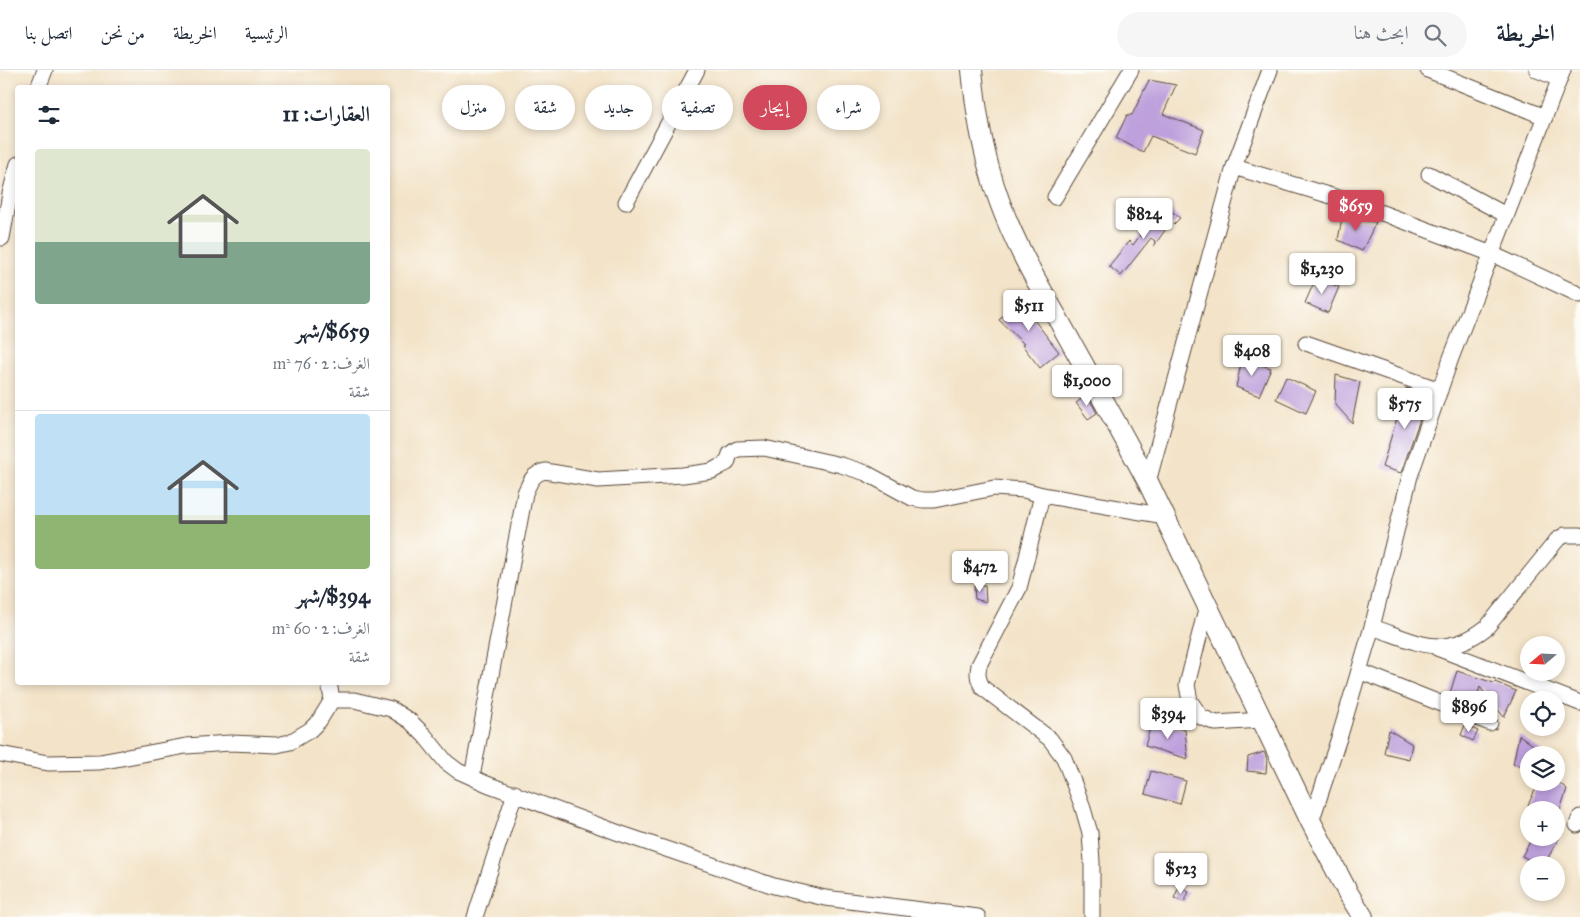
<!DOCTYPE html>
<html lang="ar">
<meta charset="utf-8">
<style>
:root{--surface:#fff;--page:#f6f6f7;--text:#1f2937;--muted:#747a83;--line:#e0e1e3;--accent:#d1495b}
body{margin:0;font-family:"IM FELL Great Primer",Amiri,serif;background:var(--page);color:var(--text);direction:rtl;height:100vh;display:flex;flex-direction:column;font-size:19px;white-space:nowrap}
*{box-sizing:border-box;margin:0}
p{font-size:16px;color:var(--muted)}
.icon{flex:none;width:28px;height:28px;fill:none;stroke:currentColor;stroke-width:2;stroke-linecap:round;stroke-linejoin:round}
.map{position:relative;flex:1;overflow:hidden;direction:ltr}
.sheet{position:absolute;left:15px;top:15px;width:375px;height:600px;display:flex;flex-direction:column;background:var(--surface);border-radius:5px;box-shadow:0 2px 8px #0003;direction:rtl}
.sheet>*{flex:none}
.hud{position:absolute;left:405px;top:15px;width:475px;height:45px;direction:rtl;display:flex;gap:10px}
.needle{width:32px;rotate:251deg}
.tools{position:absolute;left:1520px;top:566px;display:grid;gap:10px}
.tools a{display:grid;place-items:center;width:45px;height:45px;border-radius:50%;background:var(--surface);box-shadow:0 2px 8px #0003;font-size:25px}
.price{position:absolute;translate:-50% -42px;padding:0 11px;border-radius:5px;background:#fff;color:#222;font-size:16px;line-height:32px;filter:drop-shadow(0 1px 2px #0008)}
.price::after{content:'';position:absolute;left:50%;top:30px;width:15px;height:11px;margin-left:-8px;background:inherit;clip-path:polygon(0 0,100% 0,50% 100%)}
.price.current{background:var(--accent);color:#fff}
ul{padding:0;list-style:none}
li{display:grid;align-content:center;gap:10px;height:265px;padding:0 20px}
li+li{border-top:1px solid var(--line)}
li span{display:grid;place-items:center;height:155px;border-radius:5px;color:#555}
li>.icon{margin-inline-start:auto}
span .icon{width:90px;height:90px;fill:#fffc;stroke-width:1}
li b{font-size:21px}
h2{display:flex;justify-content:space-between;align-items:center;height:60px;padding:0 20px;font-size:21px}
.pill{padding:0 18px;border-radius:22px;background:var(--surface);box-shadow:0 2px 8px #0003;font-size:18px;line-height:45px}
.pill.current{background:var(--accent);color:#fff}
header{display:flex;align-items:center;gap:30px;box-sizing:border-box;height:70px;padding:0 25px;background:var(--surface);border-bottom:1px solid var(--line)}
header strong{font-size:24px}
nav{display:flex;gap:28px;margin-inline-start:auto;font-size:18px}
.search{width:350px;height:45px;background:var(--page);display:flex;align-items:center;gap:12px;box-sizing:border-box;padding:0 18px;border-radius:28px;color:var(--muted);font-size:19px}
.map>svg:first-child{display:block}
</style>
<header>
<strong>الخريطة</strong>
<div class="search"><svg class="icon" aria-label="search" viewBox="0 0 24 24"><circle cx="10" cy="10" r="6"/><path d="M15 15l6 6"/></svg>ابحث هنا</div>
<nav><a>الرئيسية</a><a>الخريطة</a><a>من نحن</a><a>اتصل بنا</a></nav>
</header>
<div class="map">
<svg width="1580" height="847" viewBox="0 0 1580 847">
<rect width="100%" height="100%" fill="#fdfcf7"/>
<filter id="ink" filterUnits="userSpaceOnUse"><feTurbulence type="fractalNoise" baseFrequency=".02" numOctaves="2"/><feDisplacementMap in="SourceGraphic" scale="10" xChannelSelector="R" yChannelSelector="G"/><feConvolveMatrix kernelMatrix="1 2 1 2 8 2 1 2 1" color-interpolation-filters="sRGB"/></filter>
<filter id="wash" filterUnits="userSpaceOnUse"><feTurbulence type="fractalNoise" baseFrequency=".0096" numOctaves="4" result="noise"/><feDisplacementMap in="SourceGraphic" scale="20" xChannelSelector="R" yChannelSelector="G"/><feGaussianBlur stdDeviation="1.12" result="paint"/><feColorMatrix in="noise" values="0 0 0 0 0 0 0 0 0 0 0 0 0 0 0 0 0 1.4 0 .05"/><feComposite in="paint" operator="in"/></filter>
<g filter="url(#wash)">
<rect width="100%" height="100%" fill="#f3e3c8"/>
<g id="blocks">
<!-- building -->
<g fill="#bda0dc">
<path d="M 1149,10 L 1176,15 L 1163,44 L 1204,60 L 1195,83 L 1151,66 L 1143,82 L 1116,68 L 1127,45 L 1132,45 Z"/>
<path d="M 1163,134 L 1180,148 L 1173,155 L 1170,153 L 1154,176 L 1155,171 L 1151,168 L 1121,206 L 1109,196 L 1129,171 L 1133,175 L 1153,148 L 1159,152 Z"/>
<path d="M 1342,148 L 1376,152 L 1362,181 L 1338,170 Z"/>
<path d="M 1316,208 L 1339,217 L 1328,243 L 1305,233 Z"/>
<path d="M 1020,226 L 1036,241 L 1031,246 L 1059,282 L 1040,298 L 1022,275 L 1024,274 L 999,250 Z"/>
<path d="M 1242,289 L 1271,298 L 1259,326 L 1236,317 Z"/>
<path d="M 1336,305 L 1360,312 L 1352,353 L 1335,334 Z"/>
<path d="M 1286,307 L 1316,321 L 1306,343 L 1276,329 Z"/>
<path d="M 1406,318 L 1428,326 L 1401,403 L 1382,397 Z"/>
<path d="M 1087,325 L 1097,343 L 1088,349 L 1076,333 Z"/>
<path d="M 985,515 L 986,532 L 975,529 L 974,516 Z"/>
<path d="M 1457,601 L 1494,613 L 1495,612 L 1516,621 L 1504,647 L 1480,617 L 1475,632 L 1450,623 Z"/>
<path d="M 1152,651 L 1185,660 L 1188,689 L 1145,676 Z"/>
<path d="M 1465,655 L 1478,661 L 1473,671 L 1461,665 Z"/>
<path d="M 1389,660 L 1412,674 L 1409,689 L 1384,683 Z"/>
<path d="M 1519,665 L 1547,685 L 1529,685 L 1529,698 L 1513,694 Z"/>
<path d="M 1264,682 L 1267,689 L 1266,703 L 1247,701 L 1248,687 Z"/>
<path d="M 1151,701 L 1186,711 L 1180,734 L 1145,724 Z"/>
<path d="M 1539,712 L 1558,712 L 1567,719 L 1560,740 L 1542,740 L 1528,735 Z"/>
<path d="M 1532,768 L 1559,768 L 1544,795 L 1539,795 L 1522,786 Z"/>
<path d="M 1179,817 L 1189,822 L 1184,832 L 1174,828 Z"/>
</g>
</g>
</g>
<g filter="url(#ink)">
<use href="#blocks" fill-opacity="0" stroke="#574638" stroke-width="1"/>
<g fill="none" stroke-linecap="round" stroke-linejoin="round">
<!-- minor casing -->
<g stroke="#574638" stroke-width="17">
<g id="minor">
<path d="M 1428,0 L 1545,47"/>
<path d="M 1537,0 L 1559,9"/>
<path d="M 38,18 L 45,0"/>
<path d="M 1234,97 L 1358,134 L 1492,184 L 1580,225"/>
<path d="M 1429,104 L 1506,145"/>
<path d="M 1055,127 L 1131,0"/>
<path d="M 626,132 L 697,0"/>
<path d="M 2,168 L 10,124 L 18,94"/>
<path d="M 1306,273 L 1440,320"/>
<path d="M 1148,412 L 1234,97 L 1270,0"/>
<path d="M 1042,425 L 1027,487 L 1019,518 L 979,595 C 977,605 978,610 983,618 L 1050,669 L 1064,688 L 1082,735 L 1090,763 L 1092,792 L 1092,847"/>
<path d="M 1207,535 L 1187,615 L 1190,631 L 1201,647 L 1216,653 L 1261,650"/>
<path d="M 1372,557 C 1418,572 1444,591 1487,557 L 1557,470 L 1565,465 L 1580,465"/>
<path d="M 1437,578 L 1580,633"/>
<path d="M 1359,601 L 1490,653"/>
<path d="M 329,612 L 332,630"/>
<path d="M 0,684 L 48,693 L 100,692 L 186,676 L 230,673 L 277,675 L 290,672 L 310,660 L 319,651 L 332,630 L 354,630 L 391,639 L 410,651 L 425,666 L 446,692 L 458,701 L 487,714 L 619,763 L 774,816 L 825,828 L 978,847"/>
<path d="M 472,707 L 525,423 C 530,412 532,404 545,401 L 598,410 L 683,405 L 712,401 L 719,397 L 727,393 L 730,384 L 737,379 L 764,378 L 841,395 L 866,403 L 912,428 L 923,430 L 934,430 L 994,418 L 1024,420 L 1042,425 L 1165,446"/>
<path d="M 1311,752 L 1340,665 L 1372,557 L 1410,406 L 1451,288 L 1563,0"/>
<path d="M 1577,755 L 1580,747"/>
<path d="M 475,847 L 515,723"/>
</g>
</g>
<!-- secondary casing -->
<g stroke="#574638" stroke-width="22">
<path id="secondary" d="M 972,0 C 976,43 984,89 999,130 C 1014,172 1036,211 1058,249 C 1088,303 1119,357 1148,412 L 1311,752 L 1348,823 L 1363,847"/>
</g>
<!-- minor -->
<use href="#minor" stroke="#fff" stroke-width="15"/>
<!-- secondary -->
<use href="#secondary" stroke="#fff" stroke-width="20"/>
</g>
</g>
</svg>
<div class="tools">
<a><svg class="needle" viewBox="-14 -14 28 28"><path d="M0-13l5 13h-10z" fill="#e53935"/><path d="M0 13l5-13h-10z" fill="#747a83"/></svg></a>
<a><svg class="icon" aria-label="locate" viewBox="0 0 24 24"><circle cx="12" cy="12" r="6"/><path d="M12 2v4M12 18v4M2 12h4M18 12h4"/></svg></a>
<a><svg class="icon" aria-label="layers" viewBox="0 0 24 24"><path d="M12 4l9 5-9 5-9-5zM3 14l9 5 9-5"/></svg></a>
<a>+</a>
<a>−</a>
</div>
<b class="price current" style="left:1356px;top:162px">$659</b>
<b class="price" style="left:1144px;top:170px">$824</b>
<b class="price" style="left:1322px;top:225px">$1,230</b>
<b class="price" style="left:1029px;top:262px">$511</b>
<b class="price" style="left:1252px;top:307px">$408</b>
<b class="price" style="left:1087px;top:337px">$1,000</b>
<b class="price" style="left:1405px;top:360px">$575</b>
<b class="price" style="left:980px;top:523px">$472</b>
<b class="price" style="left:1469px;top:663px">$896</b>
<b class="price" style="left:1168px;top:670px">$394</b>
<b class="price" style="left:1181px;top:825px">$523</b>
<div class="hud">
<a class="pill">شراء</a>
<a class="pill current">إيجار</a>
<a class="pill">تصفية</a>
<a class="pill">جديد</a>
<a class="pill">شقة</a>
<a class="pill">منزل</a>
</div>
<section class="sheet">
<h2>العقارات: 11<svg class="icon" aria-label="filters" viewBox="0 0 24 24"><path d="M4 7h16M4 17h16"/><circle cx="9" cy="7" r="2"/><circle cx="15" cy="17" r="2"/></svg></h2>
<ul>
<li><span style="background:linear-gradient(#dfe7d0 60%,#7fa58c 0)"><svg class="icon" aria-label="home" viewBox="0 0 24 24"><path d="M3 11l9-7 9 7M6 9v11h12V9"/></svg></span><div><b>$659/شهر</b><p>الغرف: 2 · 76 m²</p><p>شقة</p></div></li>
<li><span style="background:linear-gradient(#bfe0f5 65%,#8fb573 0)"><svg class="icon" aria-label="home" viewBox="0 0 24 24"><path d="M3 11l9-7 9 7M6 9v11h12V9"/></svg></span><div><b>$394/شهر</b><p>الغرف: 2 · 60 m²</p><p>شقة</p></div></li>
</ul>
</section>
</div>
